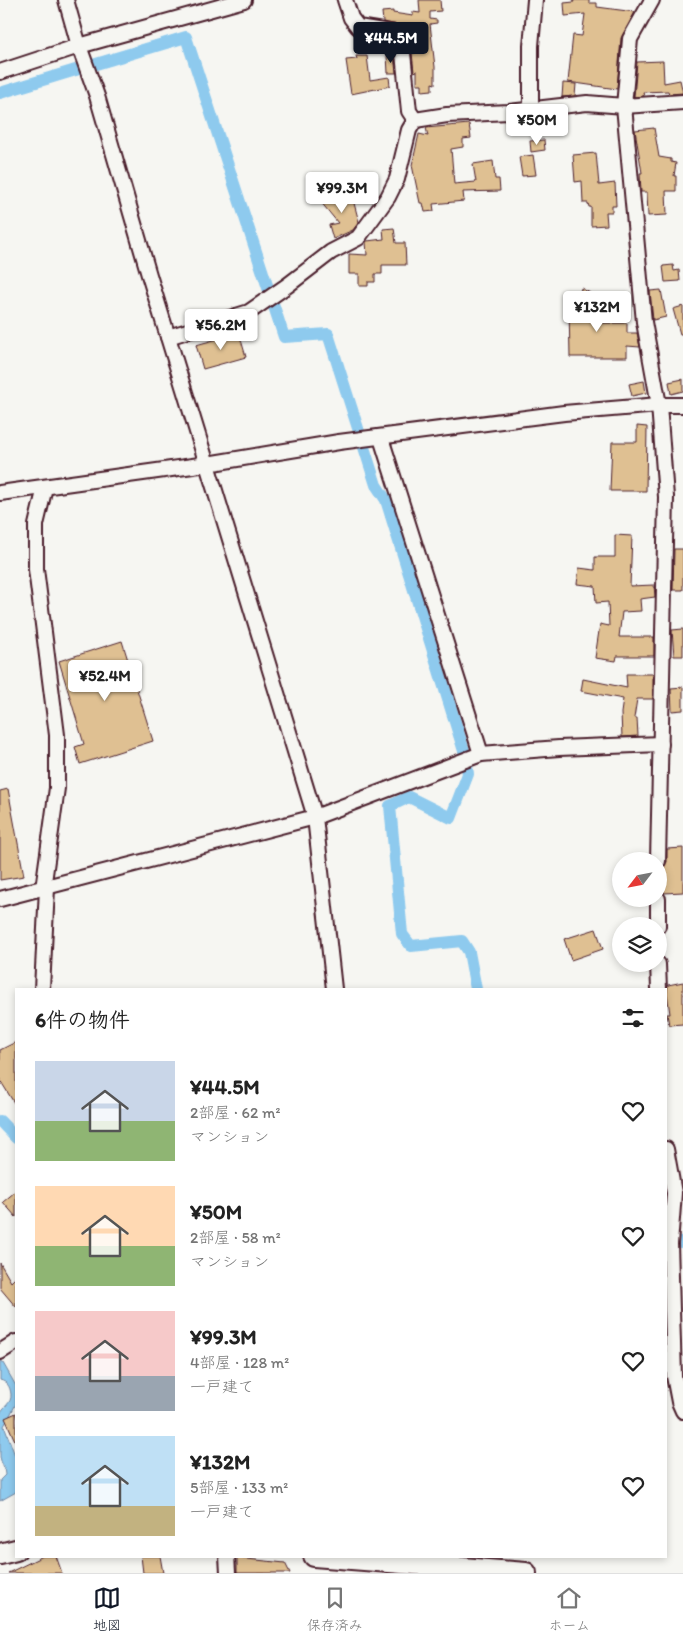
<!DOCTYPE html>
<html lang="ja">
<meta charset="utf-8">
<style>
:root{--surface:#fff;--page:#f6f6f6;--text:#222;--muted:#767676;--line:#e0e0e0;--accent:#111827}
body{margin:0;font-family:Itim,"Klee One",sans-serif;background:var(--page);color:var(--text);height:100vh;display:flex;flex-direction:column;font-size:19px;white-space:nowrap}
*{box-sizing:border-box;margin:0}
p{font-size:16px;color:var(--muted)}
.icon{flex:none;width:28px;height:28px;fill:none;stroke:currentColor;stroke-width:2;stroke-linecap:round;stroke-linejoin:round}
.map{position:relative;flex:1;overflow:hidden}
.panel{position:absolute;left:15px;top:988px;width:652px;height:570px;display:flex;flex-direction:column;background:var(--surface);border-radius:0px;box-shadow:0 2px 8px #0003}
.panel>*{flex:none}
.needle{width:32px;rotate:238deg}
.controls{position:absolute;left:612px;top:852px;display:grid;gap:10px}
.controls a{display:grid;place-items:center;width:55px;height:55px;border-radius:50%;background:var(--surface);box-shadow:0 2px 8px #0003;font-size:25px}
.price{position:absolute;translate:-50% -42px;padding:0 11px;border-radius:5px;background:#fff;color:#222;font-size:16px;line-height:32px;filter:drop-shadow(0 1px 2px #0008)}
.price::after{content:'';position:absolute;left:50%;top:30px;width:15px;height:11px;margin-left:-8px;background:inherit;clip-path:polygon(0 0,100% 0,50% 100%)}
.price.current{background:var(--accent);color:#fff}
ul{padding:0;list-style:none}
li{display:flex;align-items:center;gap:15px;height:125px;padding:0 20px}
li span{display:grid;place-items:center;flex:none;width:140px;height:100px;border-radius:0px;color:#555}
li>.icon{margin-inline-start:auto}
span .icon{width:60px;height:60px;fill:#fffc;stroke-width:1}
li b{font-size:21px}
h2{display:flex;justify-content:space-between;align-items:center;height:60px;padding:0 20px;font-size:21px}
.menu{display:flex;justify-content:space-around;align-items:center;height:70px;border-top:1px solid var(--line);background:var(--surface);font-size:14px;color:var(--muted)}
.menu a{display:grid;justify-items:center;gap:2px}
.menu .current{color:var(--accent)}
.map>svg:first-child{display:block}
</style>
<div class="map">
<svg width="683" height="1573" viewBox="0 0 683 1573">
<rect width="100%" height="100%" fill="#f6f6f2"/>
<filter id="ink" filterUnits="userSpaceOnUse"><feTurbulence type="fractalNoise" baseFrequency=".02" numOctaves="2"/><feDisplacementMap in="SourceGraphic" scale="10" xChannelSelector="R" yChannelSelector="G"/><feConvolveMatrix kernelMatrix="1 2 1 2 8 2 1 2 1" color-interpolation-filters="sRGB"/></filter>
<g filter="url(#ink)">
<!-- water -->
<path fill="#8ecaee" stroke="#7386a0" d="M 0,1361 L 3,1363 L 16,1386 L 16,1404 L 4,1426 L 16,1458 L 16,1492 L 0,1501 L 0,1480 L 5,1475 C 5,1468 1,1463 0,1457 C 0,1450 0,1419 0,1414 C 3,1406 12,1404 11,1394 C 10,1386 7,1382 0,1380 Z"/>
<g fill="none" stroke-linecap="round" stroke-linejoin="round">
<!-- canal -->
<g stroke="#8ecaee" stroke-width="12">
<path d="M 96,64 L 186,37 L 284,337 L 328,334 L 376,485 L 386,500 L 464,751"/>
<path d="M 0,93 L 79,69"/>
<path d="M 467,766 L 468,774 L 451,818 L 409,797 L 390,806 L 402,934 L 411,946 L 462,941 L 469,952 L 476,989"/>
<path d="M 0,1121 L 16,1138"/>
<path d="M 666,1241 L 683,1242"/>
</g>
</g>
<!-- building -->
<g fill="#dfc092" stroke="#4a1f2b">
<path d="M 419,0 L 440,0 L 441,11 L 430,12 L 430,19 L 437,20 L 437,23 L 430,24 L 435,67 L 435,84 L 432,83 L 432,90 L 422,91 L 422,84 L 417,84 L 417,71 L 414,72 L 412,53 L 415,53 L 414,26 L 409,26 L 409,24 L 398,25 L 383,22 L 382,12 L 393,11 L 393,13 L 413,16 L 413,12 L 420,13 Z"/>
<path d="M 573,0 L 589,0 L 589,3 L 597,3 L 597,7 L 635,12 L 621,38 L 617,89 L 568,82 L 573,35 L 582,36 L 585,14 L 565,16 L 564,3 L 574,2 Z"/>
<path d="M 387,55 L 394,55 L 396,73 L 388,73 Z"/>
<path d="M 356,56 L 367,56 L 370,80 L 389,77 L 390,86 L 351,94 L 346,60 L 357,59 Z"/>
<path d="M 663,61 L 664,83 L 680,80 L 683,93 L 669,94 L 668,91 L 643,92 L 644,96 L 634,97 L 637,62 Z"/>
<path d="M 563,83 L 576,84 L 575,96 L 562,97 Z"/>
<path d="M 469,124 L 471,138 L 463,139 L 463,147 L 451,149 L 454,184 L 476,182 L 473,164 L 493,161 L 495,179 L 499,179 L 500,191 L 463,192 L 464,201 L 433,204 L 434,211 L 425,212 L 423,203 L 420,203 L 412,165 L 419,134 L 428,136 L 426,128 Z"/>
<path d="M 654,128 L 659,157 L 671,159 L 671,162 L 676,163 L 674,176 L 676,176 L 676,191 L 666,191 L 667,215 L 648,216 L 647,192 L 641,192 L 640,173 L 642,173 L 635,130 Z"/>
<path d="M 544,140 L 545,150 L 531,152 L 530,141 Z"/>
<path d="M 596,153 L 599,185 L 615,183 L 616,206 L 612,206 L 612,212 L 606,212 L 607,225 L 591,226 L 591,207 L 589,207 L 588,203 L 583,203 L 582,181 L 575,182 L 573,155 Z"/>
<path d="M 533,155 L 536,175 L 522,176 L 519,157 Z"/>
<path d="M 351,192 L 359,222 L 353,230 L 333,239 L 329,225 L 338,223 L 320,201 Z"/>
<path d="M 394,228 L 396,243 L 405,243 L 406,265 L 382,265 L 382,274 L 375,274 L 375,282 L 368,282 L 368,286 L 359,286 L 359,274 L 349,274 L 349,254 L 367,255 L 366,242 L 367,241 L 384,239 L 383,229 Z"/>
<path d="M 673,265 L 674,271 L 679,270 L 680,281 L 665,282 L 663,266 Z"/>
<path d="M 581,288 L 590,293 L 588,306 L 599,306 L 599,323 L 627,323 L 627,333 L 637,333 L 640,347 L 627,346 L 627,357 L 570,357 L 569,306 L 578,306 Z"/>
<path d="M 661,290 L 666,317 L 653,320 L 650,291 Z"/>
<path d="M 683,306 L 683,334 L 680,334 L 673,309 Z"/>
<path d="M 239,333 L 246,357 L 203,369 L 196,345 Z"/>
<path d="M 683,379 L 683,391 L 671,394 L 669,382 Z"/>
<path d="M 644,381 L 646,393 L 632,396 L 629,384 Z"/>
<path d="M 637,426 L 647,427 L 646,491 L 610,491 L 612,442 L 637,442 Z"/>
<path d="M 615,535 L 632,536 L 630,586 L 654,585 L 655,597 L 640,599 L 641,611 L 622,612 L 619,637 L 654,637 L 654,656 L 617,656 L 616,661 L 595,658 L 600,624 L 609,626 L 608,602 L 596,603 L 595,586 L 577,584 L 579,568 L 595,570 L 595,557 L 615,557 Z"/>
<path d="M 674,549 L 683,549 L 683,590 L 673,590 Z"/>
<path d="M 683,629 L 683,656 L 674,656 L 672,630 Z"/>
<path d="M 122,641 L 153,741 L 80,764 L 75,747 L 84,744 L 59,661 Z"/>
<path d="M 626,674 L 653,674 L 653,699 L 637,699 L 634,718 L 637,718 L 638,736 L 622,737 L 621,713 L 623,699 L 581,691 L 583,679 L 627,688 Z"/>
<path d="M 683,687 L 683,710 L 672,711 L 671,688 Z"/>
<path d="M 8,789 L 24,876 L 0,880 L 0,791 Z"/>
<path d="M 683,848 L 683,892 L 664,893 L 662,869 L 667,862 L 667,849 Z"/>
<path d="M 596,929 L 603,949 L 571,960 L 564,939 Z"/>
<path d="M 683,982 L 683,1024 L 669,1025 L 667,1014 L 670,1014 L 667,993 L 668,985 Z"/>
<path d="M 16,1042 L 16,1106 L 0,1080 L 0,1050 Z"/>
<path d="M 16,1191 L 16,1217 L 3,1202 Z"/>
<path d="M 0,1263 L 11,1282 L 16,1277 L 16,1307 L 0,1288 Z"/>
<path d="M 16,1413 L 16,1443 L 5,1418 Z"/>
<path d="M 43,1556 L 56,1556 L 62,1573 L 8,1573 Z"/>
<path d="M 141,1556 L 160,1556 L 163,1573 L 143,1573 Z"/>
<path d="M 237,1558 L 285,1563 L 290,1573 L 237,1573 Z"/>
</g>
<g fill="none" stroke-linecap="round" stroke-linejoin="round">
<!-- street casing -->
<g stroke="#4a1f2b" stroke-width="18">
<g id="street">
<path d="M 66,0 L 79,46 L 97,96 L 149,275 L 315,817 L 334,989"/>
<path d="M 345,0 L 351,18 L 358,27 L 401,34 L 409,111 L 415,120"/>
<path d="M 652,0 L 630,39 L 624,106 L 644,322 L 659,405 L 666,497 L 658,861"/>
<path d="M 0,72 L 79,46 L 244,0"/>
<path d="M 531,109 L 531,46 L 535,0"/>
<path d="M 415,120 L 447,115 L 509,112 L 587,103 L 624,106 L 683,102"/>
<path d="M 168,337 L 249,312 L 288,285 L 331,252 L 358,238 L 388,197 L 397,179 L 409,130 L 415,120"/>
<path d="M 381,438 L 481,754"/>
<path d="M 0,493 L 207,464 L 339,442 L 564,413 L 659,405 L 683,405"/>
<path d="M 43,889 L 57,788 L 57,735 L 36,569 L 36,525 L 45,487"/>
<path d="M 0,899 L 315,817 L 481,754 L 559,748 L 661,744"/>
<path d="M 658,899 L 658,926"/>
<path d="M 658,964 L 659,989"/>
<path d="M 42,989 L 47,888"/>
<path d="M 666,1149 L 674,1193 L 670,1244 L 674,1376 L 679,1402 L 683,1411"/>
<path d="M 0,1352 L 16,1342"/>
<path d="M 227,1556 L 228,1573"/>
</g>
</g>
<!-- secondary casing -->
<g stroke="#4a1f2b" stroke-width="24">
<g id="secondary">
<path d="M 0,1554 L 16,1550"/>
<path d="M 314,1556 L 526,1573"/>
</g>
</g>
<!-- street -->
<use href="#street" stroke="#f6f6f2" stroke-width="14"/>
<!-- secondary -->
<use href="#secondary" stroke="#f6f6f2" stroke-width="20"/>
</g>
</g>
</svg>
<div class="controls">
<a><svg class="needle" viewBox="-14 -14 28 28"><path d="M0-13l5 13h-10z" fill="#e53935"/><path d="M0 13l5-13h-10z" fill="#767676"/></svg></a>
<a><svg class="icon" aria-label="layers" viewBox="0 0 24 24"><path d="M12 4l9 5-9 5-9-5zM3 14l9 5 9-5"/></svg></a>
</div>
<b class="price current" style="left:391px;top:64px">¥44.5M</b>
<b class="price" style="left:537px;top:146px">¥50M</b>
<b class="price" style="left:342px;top:214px">¥99.3M</b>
<b class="price" style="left:597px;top:333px">¥132M</b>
<b class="price" style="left:221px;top:351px">¥56.2M</b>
<b class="price" style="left:105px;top:702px">¥52.4M</b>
<section class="panel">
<h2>6件の物件<svg class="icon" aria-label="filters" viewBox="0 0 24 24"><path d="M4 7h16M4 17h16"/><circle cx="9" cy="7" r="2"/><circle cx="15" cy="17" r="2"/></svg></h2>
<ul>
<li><span style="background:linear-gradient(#c9d6e8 60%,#8fb573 0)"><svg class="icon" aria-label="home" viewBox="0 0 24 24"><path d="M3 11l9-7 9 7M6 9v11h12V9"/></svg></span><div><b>¥44.5M</b><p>2部屋 · 62 m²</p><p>マンション</p></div><svg class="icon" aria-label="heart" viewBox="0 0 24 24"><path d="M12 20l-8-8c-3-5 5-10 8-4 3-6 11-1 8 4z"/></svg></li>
<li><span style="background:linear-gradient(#ffd9b3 60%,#8fb573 0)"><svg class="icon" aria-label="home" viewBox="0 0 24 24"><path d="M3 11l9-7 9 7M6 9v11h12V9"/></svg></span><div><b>¥50M</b><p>2部屋 · 58 m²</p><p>マンション</p></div><svg class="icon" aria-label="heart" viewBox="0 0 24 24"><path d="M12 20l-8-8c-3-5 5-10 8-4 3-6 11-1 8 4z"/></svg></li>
<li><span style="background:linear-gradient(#f6c9c9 65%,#9aa5b1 0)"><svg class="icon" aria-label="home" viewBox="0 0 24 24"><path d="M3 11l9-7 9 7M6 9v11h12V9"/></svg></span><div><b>¥99.3M</b><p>4部屋 · 128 m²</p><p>一戸建て</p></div><svg class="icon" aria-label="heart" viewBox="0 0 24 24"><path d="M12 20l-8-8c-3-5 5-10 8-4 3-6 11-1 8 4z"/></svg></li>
<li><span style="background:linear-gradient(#bfe0f5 70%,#c2b280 0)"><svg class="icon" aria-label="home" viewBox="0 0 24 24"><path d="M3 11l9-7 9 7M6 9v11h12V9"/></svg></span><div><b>¥132M</b><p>5部屋 · 133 m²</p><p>一戸建て</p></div><svg class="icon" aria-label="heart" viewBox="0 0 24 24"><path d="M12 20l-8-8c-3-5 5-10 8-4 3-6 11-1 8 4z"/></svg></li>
</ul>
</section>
</div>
<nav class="menu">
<a class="current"><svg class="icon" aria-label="map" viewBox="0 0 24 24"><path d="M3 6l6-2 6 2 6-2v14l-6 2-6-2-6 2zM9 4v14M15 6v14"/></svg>地図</a>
<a><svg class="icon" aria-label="saved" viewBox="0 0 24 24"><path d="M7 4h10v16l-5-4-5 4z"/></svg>保存済み</a>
<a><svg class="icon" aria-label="home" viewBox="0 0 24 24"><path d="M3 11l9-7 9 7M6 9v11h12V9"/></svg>ホーム</a>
</nav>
